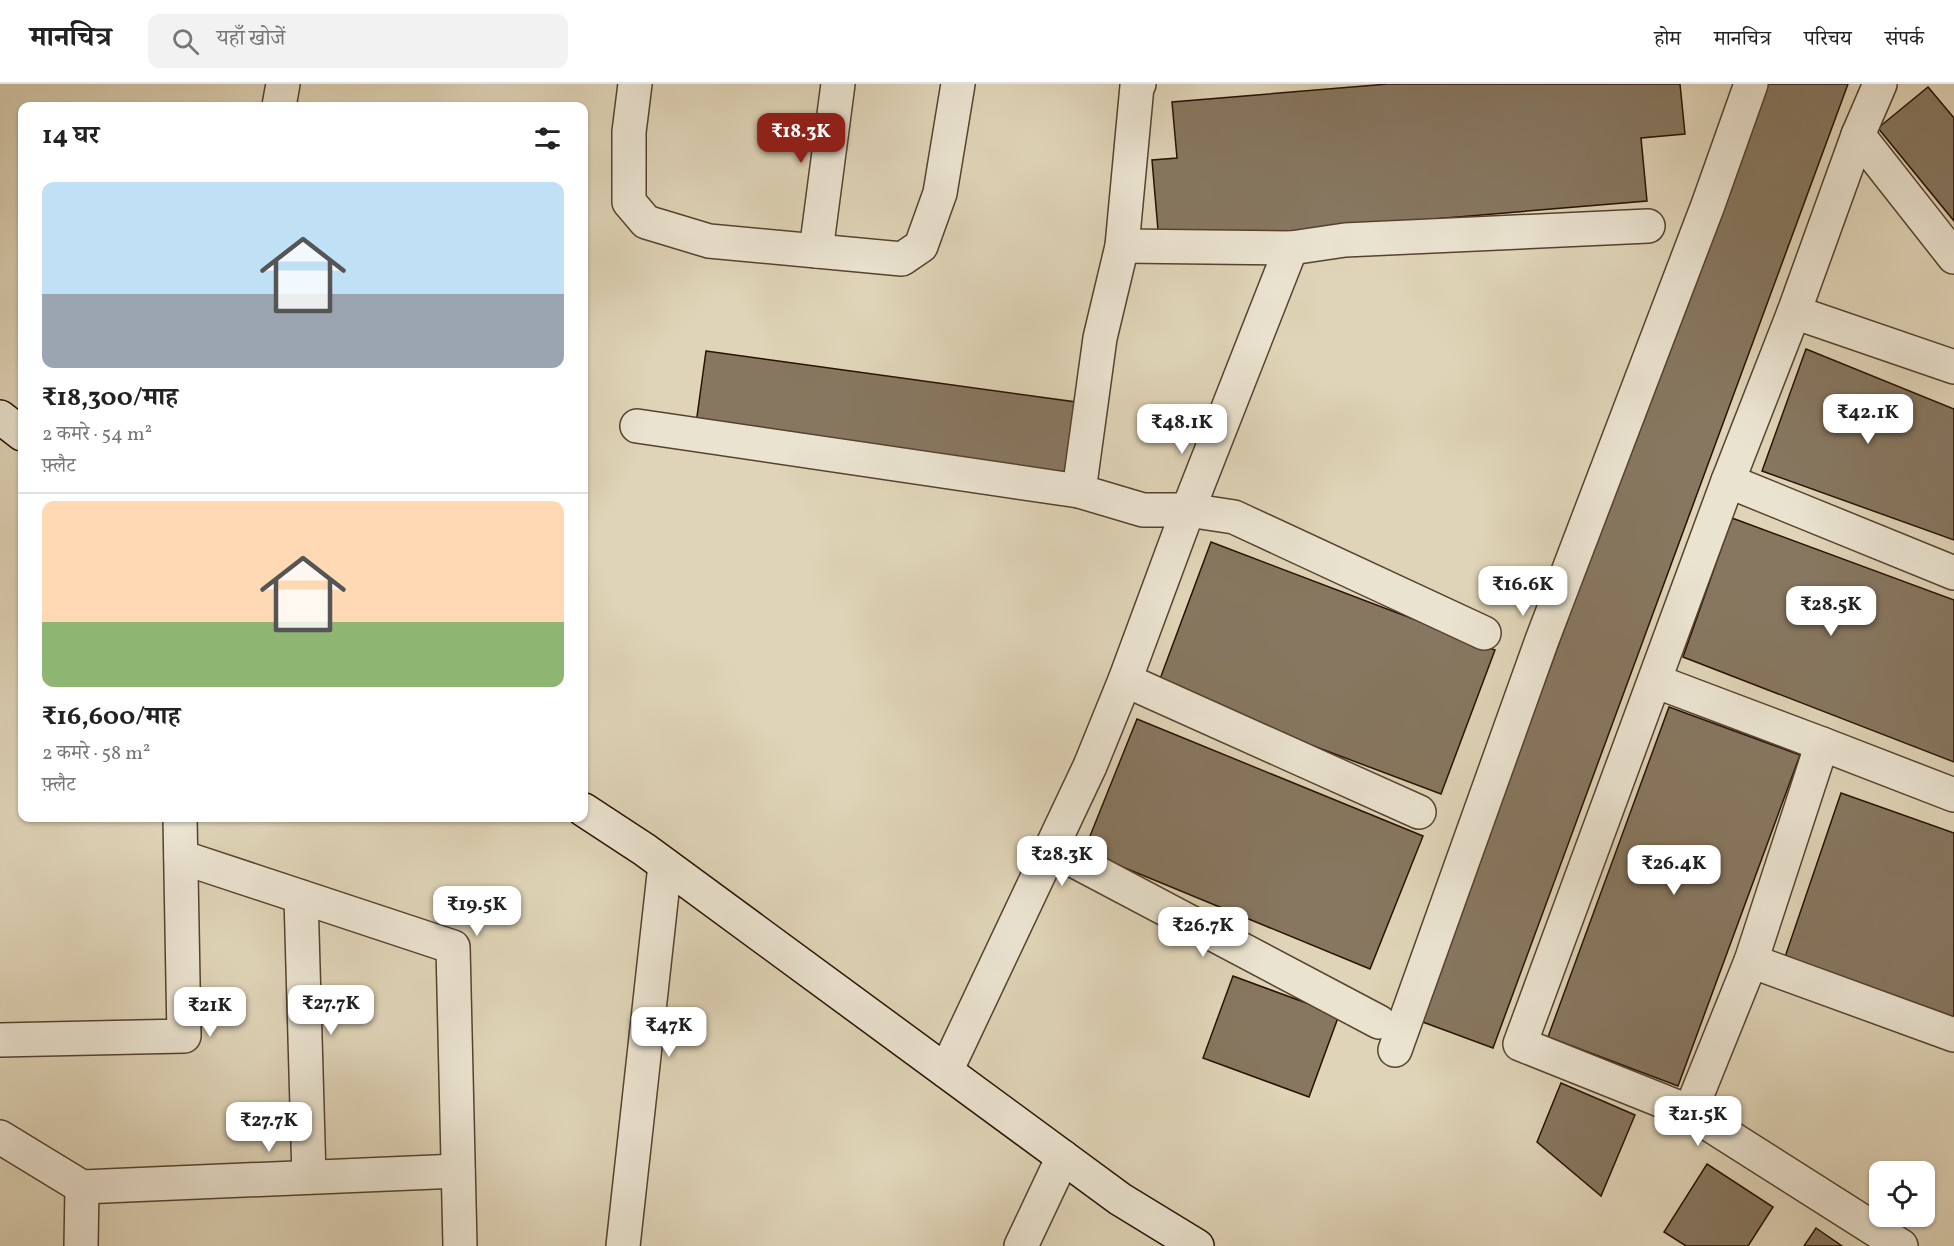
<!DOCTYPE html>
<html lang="hi">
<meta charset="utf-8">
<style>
:root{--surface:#fff;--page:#f2f2f2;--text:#222;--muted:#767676;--line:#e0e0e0;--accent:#8f2418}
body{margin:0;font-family:Vollkorn,"Noto Serif Devanagari",serif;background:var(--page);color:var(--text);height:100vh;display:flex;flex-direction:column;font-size:22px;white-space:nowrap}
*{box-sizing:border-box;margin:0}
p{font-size:20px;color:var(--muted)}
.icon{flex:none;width:33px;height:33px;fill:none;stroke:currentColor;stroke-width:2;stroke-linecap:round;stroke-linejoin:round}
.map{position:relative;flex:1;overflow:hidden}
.details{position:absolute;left:18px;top:18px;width:570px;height:720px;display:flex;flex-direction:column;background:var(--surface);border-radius:12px;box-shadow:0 2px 4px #0004}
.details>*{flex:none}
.tools{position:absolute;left:1869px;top:1077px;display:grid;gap:12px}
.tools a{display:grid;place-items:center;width:66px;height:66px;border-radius:12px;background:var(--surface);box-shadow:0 2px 4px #0004;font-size:30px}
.price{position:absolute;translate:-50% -51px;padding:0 14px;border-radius:12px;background:#fff;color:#222;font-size:20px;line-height:39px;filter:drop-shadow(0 2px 3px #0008)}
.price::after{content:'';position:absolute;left:50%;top:36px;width:18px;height:14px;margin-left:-9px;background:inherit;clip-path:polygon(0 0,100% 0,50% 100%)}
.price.on{background:var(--accent);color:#fff}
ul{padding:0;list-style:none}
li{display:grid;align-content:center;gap:12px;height:318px;padding:0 24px}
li+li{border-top:2px solid var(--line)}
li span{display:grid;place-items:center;height:186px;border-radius:12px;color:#555}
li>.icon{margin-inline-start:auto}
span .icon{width:108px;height:108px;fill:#fffc;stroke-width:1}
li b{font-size:26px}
h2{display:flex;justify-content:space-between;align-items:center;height:72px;padding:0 24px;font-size:26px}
header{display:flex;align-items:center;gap:36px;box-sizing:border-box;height:84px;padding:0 30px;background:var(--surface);border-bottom:2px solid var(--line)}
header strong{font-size:28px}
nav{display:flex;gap:33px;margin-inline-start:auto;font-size:21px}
.search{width:420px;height:54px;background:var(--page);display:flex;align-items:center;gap:15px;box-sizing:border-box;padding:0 21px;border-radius:12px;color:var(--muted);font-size:22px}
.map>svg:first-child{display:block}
</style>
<header>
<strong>मानचित्र</strong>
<div class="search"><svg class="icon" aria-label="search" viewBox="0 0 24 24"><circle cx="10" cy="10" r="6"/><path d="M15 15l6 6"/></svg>यहाँ खोजें</div>
<nav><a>होम</a><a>मानचित्र</a><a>परिचय</a><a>संपर्क</a></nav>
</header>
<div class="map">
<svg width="1954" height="1162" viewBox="0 0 1954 1162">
<rect width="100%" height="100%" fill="#dfd4b7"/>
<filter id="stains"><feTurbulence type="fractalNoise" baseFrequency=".00333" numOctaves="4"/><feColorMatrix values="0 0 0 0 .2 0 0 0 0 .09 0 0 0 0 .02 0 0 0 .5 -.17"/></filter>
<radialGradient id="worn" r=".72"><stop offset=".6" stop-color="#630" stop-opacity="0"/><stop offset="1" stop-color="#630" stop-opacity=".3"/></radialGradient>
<!-- building -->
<g fill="#877760" stroke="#281202" stroke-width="1.5">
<path d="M 1388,0 L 1680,0 L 1685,50 L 1641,54 L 1647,117 L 1159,158 L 1152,76 L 1177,74 L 1172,18 Z"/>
<path d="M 1765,0 L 1848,0 L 1493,964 L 1420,937 Z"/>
<path d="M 1928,3 L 1954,34 L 1954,137 L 1878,44 Z"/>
<path d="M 1806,265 L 1954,325 L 1954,456 L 1762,387 Z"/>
<path d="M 706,267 L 1076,318 L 1066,397 L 695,347 Z"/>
<path d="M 1732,434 L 1954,516 L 1954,678 L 1683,573 Z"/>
<path d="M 1211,458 L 1495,566 L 1441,710 L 1157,603 Z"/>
<path d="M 1669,623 L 1800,671 L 1678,1002 L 1548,953 Z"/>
<path d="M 1137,635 L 1423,752 L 1370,885 L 1084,767 Z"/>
<path d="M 1841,709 L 1954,749 L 1954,933 L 1785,873 Z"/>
<path d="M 1233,892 L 1339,931 L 1309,1013 L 1203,974 Z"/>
<path d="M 1561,999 L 1635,1031 L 1601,1112 L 1537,1058 Z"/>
<path d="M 1707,1080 L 1773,1123 L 1748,1162 L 1686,1162 L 1664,1148 Z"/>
<path d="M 1816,1144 L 1842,1162 L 1804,1162 Z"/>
</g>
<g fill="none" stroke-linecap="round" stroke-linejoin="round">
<!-- street casing -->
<g stroke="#56422f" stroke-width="36">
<g id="street">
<path d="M 635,0 L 629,48 L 629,118 L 646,138 L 709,157 L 902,175 L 921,162 L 940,109 L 958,0"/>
<path d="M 1139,0 L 1137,2 L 1122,162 L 1100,254 L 1079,407 L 1143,426 L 1188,426 L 1234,433 L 1484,549"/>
<path d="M 279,22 L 283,0"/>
<path d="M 1858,51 L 1880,0"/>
<path d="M 1122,162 L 1291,164 L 1345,156 L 1648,142"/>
<path d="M 816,167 L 838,0"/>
<path d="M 1794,228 L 1954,283"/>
<path d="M 637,342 L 1079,407"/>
<path d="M 1728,397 L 1954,489"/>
<path d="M 1125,596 L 1419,728"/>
<path d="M 1655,597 L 1822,660"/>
<path d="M 1954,711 L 1822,660 L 1751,877 L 1954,951"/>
<path d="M 1052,765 L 1379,938"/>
<path d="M 181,773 L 453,863 L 460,1162"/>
<path d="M 301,813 L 309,1093"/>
<path d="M 1751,877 L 1690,1028 L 1901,1162"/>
<path d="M 0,956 L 184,952 L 180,734"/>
<path d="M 1395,966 L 1542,556 L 1708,121 L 1751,0"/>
<path d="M 946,987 L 1090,682 L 1125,596 L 1188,426 L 1291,164"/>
<path d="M 1690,1028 L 1520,960 L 1728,397 L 1794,228 L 1858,51 L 1954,173"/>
<path d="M 0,1053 L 82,1103 L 81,1162"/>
<path d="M 82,1103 L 458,1087"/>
<path d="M 623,1162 L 665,781"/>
<path d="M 1021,1162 L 1063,1073"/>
</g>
</g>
<!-- secondary casing -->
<g stroke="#281202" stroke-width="36">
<g id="secondary">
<path d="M 0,333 L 22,350"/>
<path d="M 584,726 L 645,766 L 1120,1115 L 1197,1162"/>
</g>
</g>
<!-- street -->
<use href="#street" stroke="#eae3d0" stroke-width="33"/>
<!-- secondary -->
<use href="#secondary" stroke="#eae3d0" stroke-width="33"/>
</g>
<rect width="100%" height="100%" filter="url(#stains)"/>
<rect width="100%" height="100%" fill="url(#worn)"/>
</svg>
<div class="tools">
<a><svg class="icon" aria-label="locate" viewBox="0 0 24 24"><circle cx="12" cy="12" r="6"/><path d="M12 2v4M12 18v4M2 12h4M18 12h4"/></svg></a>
</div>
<b class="price on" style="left:801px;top:80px">₹18.3K</b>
<b class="price" style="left:1868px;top:361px">₹42.1K</b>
<b class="price" style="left:1182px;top:371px">₹48.1K</b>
<b class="price" style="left:1523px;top:533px">₹16.6K</b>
<b class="price" style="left:1831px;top:553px">₹28.5K</b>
<b class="price" style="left:1062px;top:803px">₹28.3K</b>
<b class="price" style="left:1674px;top:812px">₹26.4K</b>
<b class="price" style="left:477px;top:853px">₹19.5K</b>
<b class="price" style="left:1203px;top:874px">₹26.7K</b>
<b class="price" style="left:331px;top:952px">₹27.7K</b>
<b class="price" style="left:210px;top:954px">₹21K</b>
<b class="price" style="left:669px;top:974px">₹47K</b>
<b class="price" style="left:1698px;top:1063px">₹21.5K</b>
<b class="price" style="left:269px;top:1069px">₹27.7K</b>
<section class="details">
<h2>14 घर<svg class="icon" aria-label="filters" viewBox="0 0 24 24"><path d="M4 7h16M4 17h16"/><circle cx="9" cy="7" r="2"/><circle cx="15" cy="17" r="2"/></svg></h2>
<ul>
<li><span style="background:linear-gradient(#bfe0f5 60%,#9aa5b1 0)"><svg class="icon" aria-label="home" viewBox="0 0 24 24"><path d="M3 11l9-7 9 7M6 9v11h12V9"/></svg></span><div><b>₹18,300/माह</b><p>2 कमरे · 54 m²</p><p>फ़्लैट</p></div></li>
<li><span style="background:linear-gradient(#ffd9b3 65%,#8fb573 0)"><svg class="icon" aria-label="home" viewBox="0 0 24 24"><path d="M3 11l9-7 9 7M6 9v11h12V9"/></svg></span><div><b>₹16,600/माह</b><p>2 कमरे · 58 m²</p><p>फ़्लैट</p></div></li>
</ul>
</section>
</div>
